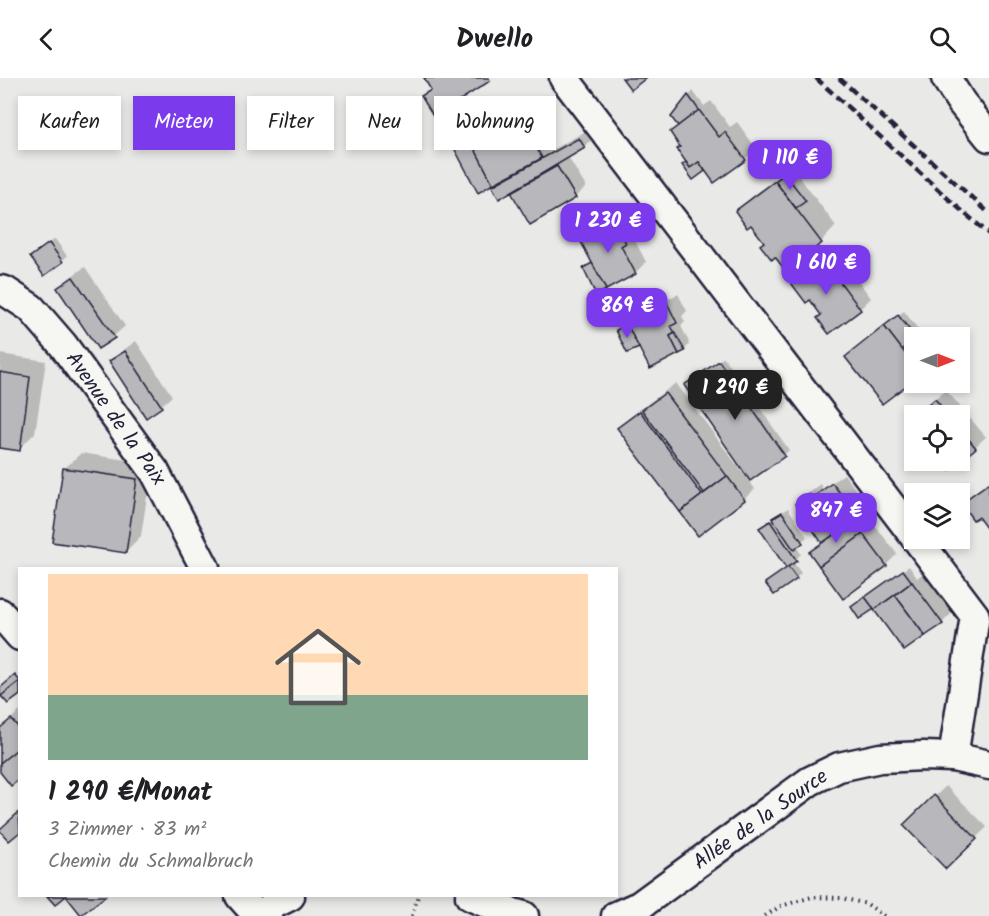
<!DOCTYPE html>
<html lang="de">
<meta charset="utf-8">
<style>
:root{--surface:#fff;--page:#f6f6f6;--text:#202124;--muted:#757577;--line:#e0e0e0;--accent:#7c3aed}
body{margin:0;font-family:Kalam,sans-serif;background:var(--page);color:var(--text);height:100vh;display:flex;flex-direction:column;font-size:22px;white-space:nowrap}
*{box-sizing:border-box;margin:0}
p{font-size:20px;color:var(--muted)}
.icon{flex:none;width:33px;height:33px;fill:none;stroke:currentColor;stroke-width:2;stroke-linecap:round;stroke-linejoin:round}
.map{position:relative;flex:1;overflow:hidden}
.drawer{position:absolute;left:18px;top:489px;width:600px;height:330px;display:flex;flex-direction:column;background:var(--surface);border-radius:0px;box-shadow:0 3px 9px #0003}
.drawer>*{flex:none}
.guide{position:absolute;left:18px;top:18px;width:600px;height:54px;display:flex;gap:12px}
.needle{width:39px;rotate:90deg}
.buttons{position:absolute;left:904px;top:249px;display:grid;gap:12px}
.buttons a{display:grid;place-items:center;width:66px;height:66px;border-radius:0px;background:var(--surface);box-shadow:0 3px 9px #0003;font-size:30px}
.price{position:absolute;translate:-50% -51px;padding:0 14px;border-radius:12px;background:var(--accent);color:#fff;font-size:20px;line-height:39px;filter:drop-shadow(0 2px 3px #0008)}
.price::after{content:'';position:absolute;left:50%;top:36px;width:18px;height:14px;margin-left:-9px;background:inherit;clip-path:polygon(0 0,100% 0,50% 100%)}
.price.selected{background:#222;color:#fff}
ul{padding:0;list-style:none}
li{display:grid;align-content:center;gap:12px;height:318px;padding:0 30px}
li+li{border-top:2px solid var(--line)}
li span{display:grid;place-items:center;height:186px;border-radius:0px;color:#555}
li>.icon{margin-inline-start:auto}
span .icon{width:108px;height:108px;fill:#fffc;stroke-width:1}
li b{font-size:26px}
.pill{padding:0 21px;border-radius:0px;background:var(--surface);box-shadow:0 3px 9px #0003;font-size:21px;line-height:54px}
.pill.selected{background:var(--accent);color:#fff}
header{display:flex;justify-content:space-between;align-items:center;height:78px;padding:0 30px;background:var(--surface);font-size:27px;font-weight:700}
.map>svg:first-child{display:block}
</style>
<header><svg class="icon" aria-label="back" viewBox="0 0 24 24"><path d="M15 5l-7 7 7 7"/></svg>Dwello<svg class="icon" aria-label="search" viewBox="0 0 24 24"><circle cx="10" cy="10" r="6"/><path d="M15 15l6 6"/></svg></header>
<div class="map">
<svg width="989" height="838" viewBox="0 0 989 838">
<rect width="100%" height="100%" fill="#e9e9e7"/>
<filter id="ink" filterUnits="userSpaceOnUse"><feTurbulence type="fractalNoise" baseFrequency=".0167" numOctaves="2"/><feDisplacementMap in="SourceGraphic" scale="12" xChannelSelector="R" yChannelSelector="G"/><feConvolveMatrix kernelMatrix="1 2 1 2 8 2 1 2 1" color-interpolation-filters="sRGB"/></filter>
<g filter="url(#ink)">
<!-- shadow -->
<g fill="#0003">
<path d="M 693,13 L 704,28 L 711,23 L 730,49 L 737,44 L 756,70 L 745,81 L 715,103 L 705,91 L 694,100 L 682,68 L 679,47 L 673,39 Z"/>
<path d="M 526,20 L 536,39 L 538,38 L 546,52 L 544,54 L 553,71 L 590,51 L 594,59 L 584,69 L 568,79 L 586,109 L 575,119 L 530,145 L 511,112 L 499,119 L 492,106 L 453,64 L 464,54 Z"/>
<path d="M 792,89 L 836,148 L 821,164 L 765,164 L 751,145 L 737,133 L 753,118 Z"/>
<path d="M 623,131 L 635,154 L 632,157 L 646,184 L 635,195 L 584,190 L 593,183 L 580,159 L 590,148 Z"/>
<path d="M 55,161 L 67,178 L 62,183 L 37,174 Z"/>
<path d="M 834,171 L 871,220 L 860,231 L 810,220 L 793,205 L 804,194 Z"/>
<path d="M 85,189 L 125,248 L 114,258 L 99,269 L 59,210 L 69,200 Z"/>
<path d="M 678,216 L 687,233 L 682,238 L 685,244 L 681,248 L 689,264 L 688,265 L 689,267 L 684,272 L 639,268 L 628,273 L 617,253 L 622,248 L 633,242 L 639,236 Z"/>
<path d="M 904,233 L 920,254 L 913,261 L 915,264 L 915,299 L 847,279 L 858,268 Z"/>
<path d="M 136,263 L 172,318 L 161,328 L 111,283 L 122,273 Z"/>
<path d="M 0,276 L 46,283 L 35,355 L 19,371 L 0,368 Z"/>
<path d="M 724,279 L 789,372 L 784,377 L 748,402 L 755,411 L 744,421 L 698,455 L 619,350 L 630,339 L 676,305 L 742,394 L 745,392 L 691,302 Z"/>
<path d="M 946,312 L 986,359 L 960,382 L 960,338 L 916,338 Z"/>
<path d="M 81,375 L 152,386 L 141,458 L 125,474 L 65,390 Z"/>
<path d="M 844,396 L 868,428 L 858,438 L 867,451 L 874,446 L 897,476 L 886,487 L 823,464 L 797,426 L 807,416 L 820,406 L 823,411 Z"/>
<path d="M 989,404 L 989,451 L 979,437 L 963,426 L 973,415 Z"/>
<path d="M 788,430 L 807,459 L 796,468 L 801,476 L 793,484 L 801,495 L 796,500 L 767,505 L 787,489 L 761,451 Z"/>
<path d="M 909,488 L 917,500 L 923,495 L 953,534 L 942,545 L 905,571 L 876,532 L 885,524 L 858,524 Z"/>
<path d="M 20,633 L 20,699 L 0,692 L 0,650 Z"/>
<path d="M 946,708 L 987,749 L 946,789 L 905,747 Z"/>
<path d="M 67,818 L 103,818 L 81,835 Z"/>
</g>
<!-- building -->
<g fill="#b8b8bc" stroke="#22223b" stroke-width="1.5">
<path d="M 424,0 L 489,0 L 490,3 L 434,39 L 421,18 L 431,12 Z"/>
<path d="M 622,0 L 646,0 L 631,12 Z"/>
<path d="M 688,17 L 699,32 L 678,48 L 671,39 Z"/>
<path d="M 515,30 L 542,80 L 493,106 L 467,56 Z"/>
<path d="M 699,32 L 719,59 L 725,54 L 746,82 L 714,105 L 699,84 L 690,90 L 677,71 L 680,69 L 670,54 Z"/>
<path d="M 533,42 L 542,58 L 533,63 L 524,47 Z"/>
<path d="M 467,56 L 493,106 L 478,115 L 451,64 Z"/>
<path d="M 579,60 L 585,70 L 499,121 L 492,108 Z"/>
<path d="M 686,84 L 690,90 L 699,84 L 705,93 L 693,102 L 682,87 Z"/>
<path d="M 557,88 L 576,120 L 530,147 L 511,114 Z"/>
<path d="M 785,96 L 806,123 L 796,130 L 775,103 Z"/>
<path d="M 775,103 L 822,165 L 785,192 L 775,179 L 772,182 L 760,167 L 764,164 L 751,147 L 747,150 L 735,133 Z"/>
<path d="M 612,140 L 626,165 L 621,168 L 636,196 L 606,212 L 578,158 Z"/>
<path d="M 49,165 L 63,184 L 44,198 L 30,179 Z"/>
<path d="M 823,181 L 861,232 L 829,256 L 817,240 L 821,237 L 810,222 L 806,225 L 791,205 Z"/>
<path d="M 592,185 L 606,212 L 596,217 L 583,190 Z"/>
<path d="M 73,199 L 115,260 L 98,271 L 57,210 Z"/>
<path d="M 667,225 L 677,245 L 671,248 L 675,255 L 670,258 L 679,276 L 650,291 L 627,247 Z"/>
<path d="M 898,237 L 916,260 L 915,262 L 902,272 L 884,248 Z"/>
<path d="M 627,247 L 639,270 L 627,275 L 616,252 Z"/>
<path d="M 884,248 L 915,288 L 915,301 L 882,326 L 845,279 Z"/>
<path d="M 675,255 L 685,273 L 679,276 L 670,258 Z"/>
<path d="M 125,273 L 162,329 L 146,340 L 109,283 Z"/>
<path d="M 719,283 L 785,378 L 750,403 L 684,307 Z"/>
<path d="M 0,294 L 30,299 L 20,373 L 0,370 Z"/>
<path d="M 665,315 L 727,398 L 704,415 L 642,332 Z"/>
<path d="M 935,321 L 949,338 L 915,338 Z"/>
<path d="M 640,333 L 702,417 L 680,434 L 617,350 Z"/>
<path d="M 960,351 L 976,370 L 950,392 L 943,382 L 960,382 Z"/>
<path d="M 63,390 L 137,401 L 126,475 L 52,464 Z"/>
<path d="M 727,398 L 745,422 L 698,458 L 680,434 Z"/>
<path d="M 832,405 L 859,439 L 822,465 L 795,426 L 809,416 L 812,420 Z"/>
<path d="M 989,405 L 989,454 L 978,439 L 973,442 L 961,425 Z"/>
<path d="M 782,434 L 803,465 L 794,472 L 772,440 Z"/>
<path d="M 770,443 L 797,483 L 786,490 L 759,450 Z"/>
<path d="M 853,444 L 863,456 L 819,488 L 809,474 Z"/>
<path d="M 863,456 L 887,488 L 843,521 L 819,488 Z"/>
<path d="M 788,489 L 797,501 L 774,517 L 765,505 Z"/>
<path d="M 903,492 L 912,504 L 874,532 L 865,519 Z"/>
<path d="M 912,504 L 943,546 L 925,558 L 895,517 Z"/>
<path d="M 895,517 L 925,558 L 904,573 L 874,532 Z"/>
<path d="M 865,519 L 874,531 L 859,541 L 851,529 Z"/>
<path d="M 15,597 L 20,603 L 0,619 L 0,610 Z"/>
<path d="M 20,603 L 20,617 L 8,626 L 1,618 Z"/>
<path d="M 11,641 L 20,651 L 20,669 L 0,685 L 0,650 Z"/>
<path d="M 20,669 L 20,701 L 11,708 L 0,694 L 0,685 Z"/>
<path d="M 934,717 L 977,761 L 946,791 L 903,747 Z"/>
<path d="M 19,734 L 20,754 L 9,763 L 0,753 L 0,751 Z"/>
<path d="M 47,818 L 106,818 L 81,837 L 66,818 L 55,827 Z"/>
</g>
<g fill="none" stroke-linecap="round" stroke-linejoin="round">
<!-- minor casing -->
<g stroke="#22223b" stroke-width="33">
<g id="minor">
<path d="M 564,0 L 915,459"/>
<path d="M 946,0 L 961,24 L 989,59"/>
<path d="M 0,212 L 5,213 L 31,230 L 63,267 L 155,394 L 205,490"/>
<path d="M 916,460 L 975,538 L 953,679"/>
<path d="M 0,535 L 20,558"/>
<path d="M 240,818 L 258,838"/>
<path d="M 470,818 L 502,832 L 524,838"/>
<path d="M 263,838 L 274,826 L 290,818"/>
<path d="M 616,838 L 639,828 L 810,703 L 839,689 L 880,680 L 924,678 L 953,679 L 989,687"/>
</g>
</g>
<!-- path -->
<g stroke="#22223b" stroke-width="4" stroke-dasharray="1.5 4.5" stroke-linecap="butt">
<path d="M 412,838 L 418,818"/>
<path d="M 765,838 L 781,828 L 812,819 L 841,820 L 867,826 L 884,838"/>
</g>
<!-- minor -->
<use href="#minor" stroke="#f6f6f2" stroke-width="28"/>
<!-- rail -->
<g stroke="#22223b" stroke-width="4.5" stroke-dasharray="9 4.5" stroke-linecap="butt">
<path d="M 816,0 L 954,126 L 989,156"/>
<path d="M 839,0 L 989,135"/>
</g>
</g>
</g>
<g text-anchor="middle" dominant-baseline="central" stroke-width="6" stroke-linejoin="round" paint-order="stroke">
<!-- street labels -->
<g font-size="21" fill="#22223b" stroke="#f6f6f2">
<text transform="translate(115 341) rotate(55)">Avenue de la Paix</text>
<text transform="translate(761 742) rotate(-35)">Allée de la Source</text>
</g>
</g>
</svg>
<div class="buttons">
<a><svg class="needle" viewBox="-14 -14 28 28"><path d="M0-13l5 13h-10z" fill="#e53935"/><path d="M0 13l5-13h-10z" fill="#757577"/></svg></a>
<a><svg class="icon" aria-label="locate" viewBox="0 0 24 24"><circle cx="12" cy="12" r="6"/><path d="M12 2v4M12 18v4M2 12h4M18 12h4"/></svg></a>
<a><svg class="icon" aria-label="layers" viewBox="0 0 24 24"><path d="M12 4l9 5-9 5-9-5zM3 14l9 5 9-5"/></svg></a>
</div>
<b class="price" style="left:790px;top:113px">1 110 €</b>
<b class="price" style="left:608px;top:176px">1 230 €</b>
<b class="price" style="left:826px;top:218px">1 610 €</b>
<b class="price" style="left:627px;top:261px">869 €</b>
<b class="price selected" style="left:735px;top:343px">1 290 €</b>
<b class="price" style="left:836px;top:466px">847 €</b>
<div class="guide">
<a class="pill">Kaufen</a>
<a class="pill selected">Mieten</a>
<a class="pill">Filter</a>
<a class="pill">Neu</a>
<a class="pill">Wohnung</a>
</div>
<section class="drawer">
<ul>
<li><span style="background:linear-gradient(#ffd9b3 65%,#7fa58c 0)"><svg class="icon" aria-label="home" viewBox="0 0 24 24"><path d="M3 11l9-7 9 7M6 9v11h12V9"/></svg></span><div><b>1 290 €/Monat</b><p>3 Zimmer · 83 m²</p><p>Chemin du Schmalbruch</p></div></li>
</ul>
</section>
</div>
